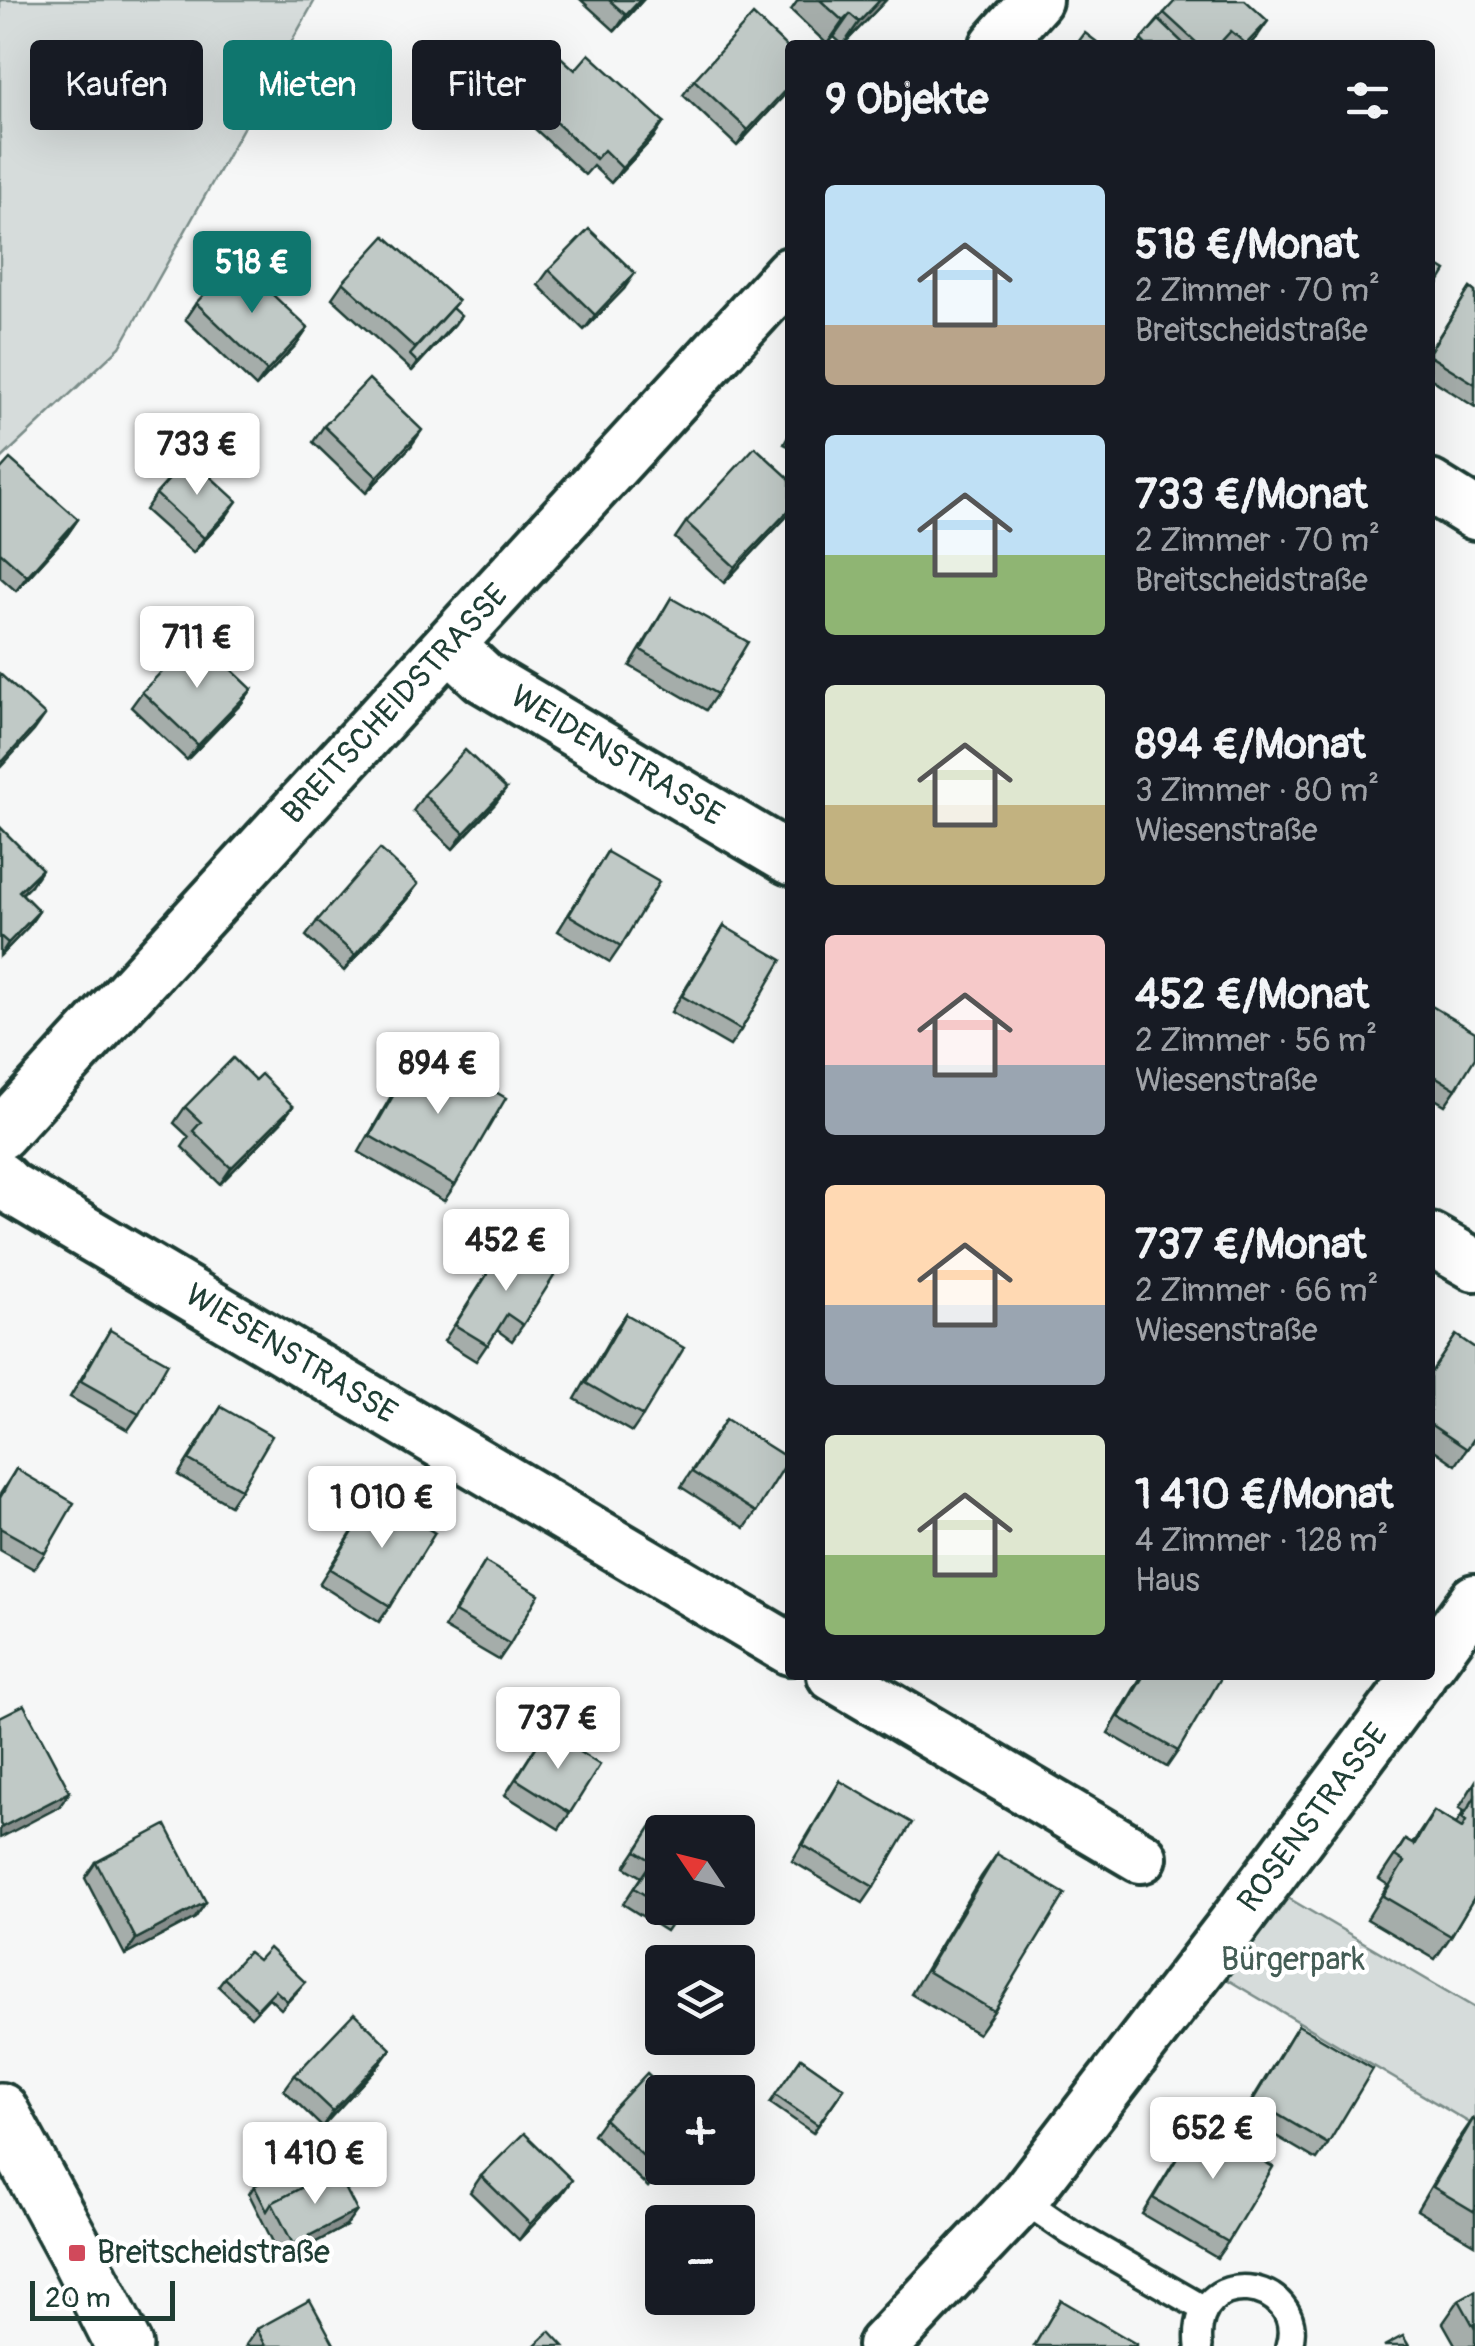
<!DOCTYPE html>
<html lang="de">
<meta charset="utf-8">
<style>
:root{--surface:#171b24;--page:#20242c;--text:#f1f3f6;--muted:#9ea1a6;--accent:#0f766e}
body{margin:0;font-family:Pangolin,sans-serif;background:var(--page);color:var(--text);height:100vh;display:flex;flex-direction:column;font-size:38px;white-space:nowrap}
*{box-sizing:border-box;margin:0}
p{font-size:32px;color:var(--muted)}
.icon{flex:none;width:55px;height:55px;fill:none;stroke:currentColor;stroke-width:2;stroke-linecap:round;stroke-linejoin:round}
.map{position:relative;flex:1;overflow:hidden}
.side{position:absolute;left:785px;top:40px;width:650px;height:1640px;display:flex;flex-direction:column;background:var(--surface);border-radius:10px;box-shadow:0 10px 40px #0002}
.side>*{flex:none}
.top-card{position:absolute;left:30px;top:40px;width:605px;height:90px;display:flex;gap:20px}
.needle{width:65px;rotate:305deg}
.tools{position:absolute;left:645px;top:1815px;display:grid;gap:20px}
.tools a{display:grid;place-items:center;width:110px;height:110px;border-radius:10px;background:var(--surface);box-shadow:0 10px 40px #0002;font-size:50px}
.scale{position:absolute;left:30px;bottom:25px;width:145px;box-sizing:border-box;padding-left:10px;border:5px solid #1f3d34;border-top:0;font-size:28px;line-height:35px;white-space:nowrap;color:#1f3d34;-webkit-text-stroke:8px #fff;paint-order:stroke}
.price{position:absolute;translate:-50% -85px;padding:0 22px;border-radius:10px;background:#fff;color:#222;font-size:32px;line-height:65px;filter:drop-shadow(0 2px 5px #0008)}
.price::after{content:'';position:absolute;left:50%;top:60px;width:30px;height:22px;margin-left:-15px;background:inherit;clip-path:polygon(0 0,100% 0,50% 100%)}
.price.selected{background:var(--accent);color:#fff}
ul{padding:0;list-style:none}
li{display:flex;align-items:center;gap:30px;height:250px;padding:0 40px}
li span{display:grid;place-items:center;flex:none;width:280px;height:200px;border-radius:10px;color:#555}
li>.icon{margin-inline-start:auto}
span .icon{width:120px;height:120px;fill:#fffc;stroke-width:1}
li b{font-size:42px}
h2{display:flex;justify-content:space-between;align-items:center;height:120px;padding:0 40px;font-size:42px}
.pill{padding:0 35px;border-radius:10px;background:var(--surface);box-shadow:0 10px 40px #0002;font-size:35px;line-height:90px}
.pill.selected{background:var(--accent);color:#fff}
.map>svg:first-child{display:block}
</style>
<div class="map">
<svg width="1475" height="2346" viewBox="0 0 1475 2346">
<rect width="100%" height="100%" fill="#f6f7f7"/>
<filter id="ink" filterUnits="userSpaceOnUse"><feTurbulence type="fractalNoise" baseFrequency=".01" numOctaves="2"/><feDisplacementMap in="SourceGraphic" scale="20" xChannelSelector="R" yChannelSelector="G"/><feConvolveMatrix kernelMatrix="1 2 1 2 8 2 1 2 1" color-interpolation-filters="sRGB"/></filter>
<g filter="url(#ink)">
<!-- green -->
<g fill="#d6dcdb" stroke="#7a8c88" stroke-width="2.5">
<path d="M 0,0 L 315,0 L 120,347 L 0,460 Z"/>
<path d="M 1278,1892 L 1475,2008 L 1475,2126 L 1218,1974 Z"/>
</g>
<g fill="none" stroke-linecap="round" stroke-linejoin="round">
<!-- lane casing -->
<g stroke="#1f3d34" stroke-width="32">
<g id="lane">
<path d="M 1022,2199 L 1070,2232 L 1204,2309"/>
<path d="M 1199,2346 C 1190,2260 1309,2279 1289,2346"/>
</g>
</g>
<!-- street casing -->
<g stroke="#1f3d34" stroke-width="58">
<g id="street">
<path d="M 996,45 L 1036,0"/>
<path d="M 1430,486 L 1475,514"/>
<path d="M 449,645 L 483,677 L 790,859"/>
<path d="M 0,1134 L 790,273"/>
<path d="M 0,1178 L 9,1187 L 790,1649"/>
<path d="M 1430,1239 L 1475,1265"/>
<path d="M 1430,1662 L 1475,1600"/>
<path d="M 833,1675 L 1141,1857"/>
<path d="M 883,2346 L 1022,2199 L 1233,1925 L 1420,1675"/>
</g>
</g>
<!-- secondary casing -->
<g stroke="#1f3d34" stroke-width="62">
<path id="secondary" d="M 0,2111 L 77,2253 L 124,2346"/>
</g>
<!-- lane -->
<use href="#lane" stroke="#fff" stroke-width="25"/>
<!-- street -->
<use href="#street" stroke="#fff" stroke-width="50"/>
<!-- secondary -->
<use href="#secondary" stroke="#fff" stroke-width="55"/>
</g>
<!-- wall -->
<g fill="#a5adaa" stroke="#1f3d34" stroke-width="2.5">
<path d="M 581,0 L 643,0 L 615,31 Z"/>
<path d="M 798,0 L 886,0 L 843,45 L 834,37 L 827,44 L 791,10 Z"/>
<path d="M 1164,13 L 1257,37 L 1249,45 L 1137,45 Z"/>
<path d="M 790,50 L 790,89 L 737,146 L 683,95 L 694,80 Z"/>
<path d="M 575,70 L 664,122 L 653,138 L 611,183 L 593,166 L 585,175 L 497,94 L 508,79 Z"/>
<path d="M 549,270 L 624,289 L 584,330 L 538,285 Z"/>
<path d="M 343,282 L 458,301 L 452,308 L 455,324 L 412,371 L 332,298 Z"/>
<path d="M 1470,288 L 1475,292 L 1475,407 L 1430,378 L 1430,350 Z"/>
<path d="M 196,303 L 308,328 L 297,344 L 256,387 L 185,319 Z"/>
<path d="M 324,426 L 411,446 L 366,493 L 313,442 Z"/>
<path d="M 790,433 L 790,447 L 784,444 Z"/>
<path d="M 0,470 L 78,519 L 67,535 L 16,591 L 0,577 Z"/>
<path d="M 790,479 L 790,513 L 724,583 L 675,538 L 686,522 Z"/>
<path d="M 156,494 L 226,517 L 193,553 L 145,510 Z"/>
<path d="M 671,598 L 717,694 L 706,710 L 630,666 Z"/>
<path d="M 252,689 L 241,704 L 187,760 L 131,707 L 142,692 Z"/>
<path d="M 506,789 L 495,804 L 453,849 L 413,811 L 424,795 Z"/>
<path d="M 0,827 L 31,885 L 22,894 L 39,911 L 28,927 L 0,956 Z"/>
<path d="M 607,852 L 621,946 L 610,962 L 558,931 Z"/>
<path d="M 407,899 L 344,971 L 306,936 L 317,921 Z"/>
<path d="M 724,926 L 741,1030 L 730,1046 L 671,1012 Z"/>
<path d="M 1430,1005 L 1456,1089 L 1445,1105 L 1430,1096 Z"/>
<path d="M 420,1049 L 455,1185 L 444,1201 L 359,1152 L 409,1065 Z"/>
<path d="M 255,1080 L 293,1106 L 282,1121 L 220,1184 L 182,1147 L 189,1137 L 174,1123 L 185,1107 Z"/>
<path d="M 507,1243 L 523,1325 L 512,1341 L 497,1330 L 476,1361 L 444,1341 Z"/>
<path d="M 626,1314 L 643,1416 L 632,1432 L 575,1399 L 615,1330 Z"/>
<path d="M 110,1330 L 139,1414 L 128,1430 L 70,1397 Z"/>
<path d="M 1430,1373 L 1475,1437 L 1456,1465 L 1430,1447 Z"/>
<path d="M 221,1407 L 241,1489 L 230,1505 L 178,1475 Z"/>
<path d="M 715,1435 L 756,1512 L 745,1528 L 681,1487 Z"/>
<path d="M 16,1469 L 45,1553 L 34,1569 L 0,1550 L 0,1494 Z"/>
<path d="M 375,1496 L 390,1606 L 379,1622 L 319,1584 Z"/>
<path d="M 485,1562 L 510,1644 L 499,1660 L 444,1628 Z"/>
<path d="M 1142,1675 L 1216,1675 L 1178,1751 L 1167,1767 L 1108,1733 Z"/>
<path d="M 546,1731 L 570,1813 L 559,1829 L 505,1795 Z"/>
<path d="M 840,1781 L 874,1887 L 863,1903 L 792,1861 Z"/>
<path d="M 1475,1782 L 1475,1896 L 1451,1936 L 1435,1959 L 1367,1919 L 1388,1885 L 1379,1879 L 1405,1840 L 1412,1844 L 1434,1811 L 1456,1824 L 1464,1811 L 1459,1808 Z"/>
<path d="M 654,1823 L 662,1832 L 662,1908 L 682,1908 L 666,1931 L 623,1904 L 641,1877 L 625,1867 Z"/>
<path d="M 997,1854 L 994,2011 L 978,2034 L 911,1994 L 981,1877 Z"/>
<path d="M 96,1862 L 206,1902 L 195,1918 L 125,1955 L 85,1878 Z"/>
<path d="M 258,1960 L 299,1990 L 281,2009 L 269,1998 L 251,2017 L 218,1986 L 224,1978 Z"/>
<path d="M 1298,2025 L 1328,2144 L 1317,2160 L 1242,2116 Z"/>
<path d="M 801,2058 L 844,2088 L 813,2133 L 770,2103 Z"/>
<path d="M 380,2064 L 322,2127 L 284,2090 L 295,2075 Z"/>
<path d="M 604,2119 L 662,2168 L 648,2187 L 593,2134 Z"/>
<path d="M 1473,2119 L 1475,2121 L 1475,2244 L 1417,2210 L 1457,2142 Z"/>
<path d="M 1198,2123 L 1228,2242 L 1217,2258 L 1142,2214 Z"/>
<path d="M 481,2176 L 561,2195 L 519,2240 L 470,2192 Z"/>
<path d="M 254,2186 L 346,2226 L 282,2260 L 249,2194 Z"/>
<path d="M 1475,2291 L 1475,2346 L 1456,2346 L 1443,2323 L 1459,2300 Z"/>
<path d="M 257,2329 L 335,2346 L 246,2346 L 246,2345 Z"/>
</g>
<!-- shaded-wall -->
<g fill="#868d8b" stroke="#1f3d34" stroke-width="2.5">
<path d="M 640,0 L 643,0 L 615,31 L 626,15 Z"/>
<path d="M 880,0 L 886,0 L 843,45 L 859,22 Z"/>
<path d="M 850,14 L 834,37 L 827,44 L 843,21 Z"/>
<path d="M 1268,21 L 1257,37 L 1249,45 L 1245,45 Z"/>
<path d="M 790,85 L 790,89 L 737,146 L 748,130 Z"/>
<path d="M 664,122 L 653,138 L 611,183 L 622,168 Z"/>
<path d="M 635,273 L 624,289 L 584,330 L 595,315 Z"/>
<path d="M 461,316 L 455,324 L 412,371 L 418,363 Z"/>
<path d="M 308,328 L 297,344 L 256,387 L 267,371 Z"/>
<path d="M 422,430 L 411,446 L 366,493 L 377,477 Z"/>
<path d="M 237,501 L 226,517 L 193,553 L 204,538 Z"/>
<path d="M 790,509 L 790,513 L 724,583 L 735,567 Z"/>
<path d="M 78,519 L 67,535 L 16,591 L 27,576 Z"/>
<path d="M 252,689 L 241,704 L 187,760 L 198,745 Z"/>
<path d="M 45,715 L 34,731 L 0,768 L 2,762 Z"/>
<path d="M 506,789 L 495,804 L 453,849 L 464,833 Z"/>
<path d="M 42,869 L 31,885 L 8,907 L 19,891 Z"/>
<path d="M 418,884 L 407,899 L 344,971 L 355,955 Z"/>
<path d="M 39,911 L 28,927 L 0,956 L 8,943 Z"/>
<path d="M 293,1106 L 282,1121 L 220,1184 L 231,1168 Z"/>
<path d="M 70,1792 L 59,1807 L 0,1838 L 0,1830 L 2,1827 Z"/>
<path d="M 206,1902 L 195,1918 L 125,1955 L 136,1939 Z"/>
<path d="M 391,2049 L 380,2064 L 322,2127 L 333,2111 Z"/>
<path d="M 662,2168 L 666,2168 L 648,2187 L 659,2171 Z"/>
<path d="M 572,2180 L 561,2195 L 519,2240 L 530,2224 Z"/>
<path d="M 357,2211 L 346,2226 L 282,2260 L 293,2244 Z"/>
</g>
<!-- building -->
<g fill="#c0c9c6" stroke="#1f3d34" stroke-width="2.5">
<path d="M 609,0 L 640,0 L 626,15 Z"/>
<path d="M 820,0 L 880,0 L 859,22 L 850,14 L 843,21 Z"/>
<path d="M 1176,0 L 1245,0 L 1268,21 L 1246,44 L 1231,31 L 1218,45 L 1199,45 L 1164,13 Z"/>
<path d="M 753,15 L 790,50 L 790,85 L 748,130 L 694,80 Z"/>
<path d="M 1159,20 L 1185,45 L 1146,45 L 1141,40 Z"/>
<path d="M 1085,33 L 1101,45 L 1076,45 Z"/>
<path d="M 543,41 L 575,70 L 589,54 L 664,122 L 622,168 L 604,150 L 596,159 L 508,79 Z"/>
<path d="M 589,229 L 635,273 L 595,315 L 549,270 Z"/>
<path d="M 385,236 L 458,301 L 415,348 L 343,282 Z"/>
<path d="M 236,260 L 308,328 L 267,371 L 196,303 Z"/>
<path d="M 1430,261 L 1446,271 L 1430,297 Z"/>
<path d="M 1470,288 L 1475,292 L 1475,384 L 1430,356 L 1430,351 Z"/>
<path d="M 452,308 L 461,316 L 418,363 L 410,355 Z"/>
<path d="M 369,379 L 422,430 L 377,477 L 324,426 Z"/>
<path d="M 755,447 L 790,479 L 790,509 L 735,567 L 686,522 Z"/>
<path d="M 189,457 L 237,501 L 204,538 L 156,494 Z"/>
<path d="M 10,459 L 78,519 L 27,576 L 0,552 L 0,470 Z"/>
<path d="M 671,598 L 748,642 L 717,694 L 641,650 Z"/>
<path d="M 196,636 L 252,689 L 198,745 L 142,692 Z"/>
<path d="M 0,674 L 45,715 L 2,762 L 0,760 Z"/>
<path d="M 465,750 L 506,789 L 464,833 L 424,795 Z"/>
<path d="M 0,827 L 42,869 L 19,891 L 39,911 L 8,943 L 0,936 Z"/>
<path d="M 380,849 L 418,884 L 355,955 L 317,921 Z"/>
<path d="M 607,852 L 659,882 L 621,946 L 569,915 Z"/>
<path d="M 724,926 L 782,960 L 741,1030 L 682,996 Z"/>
<path d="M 1430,1005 L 1475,1032 L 1475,1058 L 1456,1089 L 1430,1073 Z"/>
<path d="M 420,1049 L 506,1098 L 455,1185 L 370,1136 Z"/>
<path d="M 233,1058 L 255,1080 L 261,1074 L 293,1106 L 231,1168 L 193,1131 L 201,1122 L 185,1107 Z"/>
<path d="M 507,1243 L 556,1273 L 523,1325 L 507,1314 L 488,1345 L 455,1325 Z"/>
<path d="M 626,1314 L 684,1348 L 643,1416 L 586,1383 Z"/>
<path d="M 110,1330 L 168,1363 L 139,1414 L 81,1381 Z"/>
<path d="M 1456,1335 L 1475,1348 L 1475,1437 L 1467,1449 L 1430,1424 L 1430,1374 Z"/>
<path d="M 221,1407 L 272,1436 L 241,1489 L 189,1460 Z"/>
<path d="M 726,1419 L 789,1459 L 756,1512 L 692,1472 Z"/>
<path d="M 16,1469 L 74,1503 L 45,1553 L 0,1528 L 0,1498 Z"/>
<path d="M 375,1496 L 435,1533 L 390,1606 L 330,1569 Z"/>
<path d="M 485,1562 L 539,1594 L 510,1644 L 455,1612 Z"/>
<path d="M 1144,1675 L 1216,1675 L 1221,1678 L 1178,1751 L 1119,1717 Z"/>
<path d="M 24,1705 L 70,1792 L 2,1827 L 0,1824 L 0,1717 Z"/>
<path d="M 546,1731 L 600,1765 L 570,1813 L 516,1779 Z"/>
<path d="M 840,1781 L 912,1823 L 874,1887 L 803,1845 Z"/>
<path d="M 1475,1797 L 1475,1896 L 1451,1936 L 1383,1896 L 1404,1862 L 1395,1856 L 1405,1840 L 1414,1845 L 1434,1811 L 1462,1828 L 1466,1821 L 1462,1818 Z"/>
<path d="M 654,1823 L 669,1832 L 662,1832 L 662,1906 L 634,1888 L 652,1861 L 636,1851 Z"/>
<path d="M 166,1825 L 206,1902 L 136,1939 L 96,1862 Z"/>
<path d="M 997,1854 L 1065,1894 L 994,2011 L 927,1971 Z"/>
<path d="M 665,1908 L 682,1908 L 677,1915 Z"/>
<path d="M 269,1948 L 305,1982 L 287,2001 L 275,1990 L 257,2009 L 224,1978 L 248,1952 L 258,1960 Z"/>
<path d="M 354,2013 L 391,2049 L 333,2111 L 295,2075 Z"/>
<path d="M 1298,2025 L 1373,2069 L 1328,2144 L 1253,2100 Z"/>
<path d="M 801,2058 L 844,2088 L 818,2125 L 775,2095 Z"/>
<path d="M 647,2073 L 667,2092 L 662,2092 L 662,2167 L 659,2171 L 604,2119 Z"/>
<path d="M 1473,2119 L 1475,2121 L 1475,2212 L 1433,2187 Z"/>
<path d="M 1198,2123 L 1273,2167 L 1228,2242 L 1153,2198 Z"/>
<path d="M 524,2133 L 572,2180 L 530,2224 L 481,2176 Z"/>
<path d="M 318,2153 L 329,2174 L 272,2203 L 267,2211 L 254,2186 Z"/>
<path d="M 336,2170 L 357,2211 L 293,2244 L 272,2203 Z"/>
<path d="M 1475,2291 L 1475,2329 L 1459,2300 Z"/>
<path d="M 310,2300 L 335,2346 L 266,2346 L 257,2329 Z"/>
<path d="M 1061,2300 L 1136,2344 L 1136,2346 L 1034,2346 Z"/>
<path d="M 550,2331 L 564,2346 L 534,2346 Z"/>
<path d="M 1403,2336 L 1409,2346 L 1384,2346 Z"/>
</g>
</g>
<!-- markers -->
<rect fill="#d1495b" stroke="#fff" stroke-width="4" x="67" y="2243" width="20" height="20" rx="5"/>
<g text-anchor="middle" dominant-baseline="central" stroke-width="9" stroke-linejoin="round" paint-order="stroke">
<!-- street labels -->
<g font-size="32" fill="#1f3d34" stroke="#fff">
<text transform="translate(395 704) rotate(-47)">BREITSCHEIDSTRASSE</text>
<text transform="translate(617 756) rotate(31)">WEIDENSTRASSE</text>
<text transform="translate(291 1354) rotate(31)">WIESENSTRASSE</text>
<text transform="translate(1313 1818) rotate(-53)">ROSENSTRASSE</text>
</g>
<!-- park labels -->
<g font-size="32" fill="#445d55" stroke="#fff">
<text x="1293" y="1960">Bürgerpark</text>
</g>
<!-- poi labels -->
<g font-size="32" fill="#1f3d34" stroke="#fff" text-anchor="start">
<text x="97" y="2253">Breitscheidstraße</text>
</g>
</g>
</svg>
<div class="tools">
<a><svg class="needle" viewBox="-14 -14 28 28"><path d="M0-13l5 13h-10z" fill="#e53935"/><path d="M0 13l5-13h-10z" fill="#9ea1a6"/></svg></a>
<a><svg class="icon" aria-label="layers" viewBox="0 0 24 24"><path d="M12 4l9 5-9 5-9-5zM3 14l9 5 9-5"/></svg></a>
<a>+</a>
<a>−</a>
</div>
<div class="scale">20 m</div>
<b class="price selected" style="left:252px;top:316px">518 €</b>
<b class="price" style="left:197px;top:498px">733 €</b>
<b class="price" style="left:197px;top:691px">711 €</b>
<b class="price" style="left:438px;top:1117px">894 €</b>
<b class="price" style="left:506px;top:1294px">452 €</b>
<b class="price" style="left:382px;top:1551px">1 010 €</b>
<b class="price" style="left:558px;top:1772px">737 €</b>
<b class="price" style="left:1213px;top:2182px">652 €</b>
<b class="price" style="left:315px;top:2207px">1 410 €</b>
<div class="top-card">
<a class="pill">Kaufen</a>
<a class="pill selected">Mieten</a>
<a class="pill">Filter</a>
</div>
<section class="side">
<h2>9 Objekte<svg class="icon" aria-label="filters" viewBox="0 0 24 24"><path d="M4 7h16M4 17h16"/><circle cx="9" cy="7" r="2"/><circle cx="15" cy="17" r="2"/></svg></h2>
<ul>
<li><span style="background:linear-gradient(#bfe0f5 70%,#b9a48a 0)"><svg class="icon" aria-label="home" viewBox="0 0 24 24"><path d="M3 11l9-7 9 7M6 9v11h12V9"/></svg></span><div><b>518 €/Monat</b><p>2 Zimmer · 70 m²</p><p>Breitscheidstraße</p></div></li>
<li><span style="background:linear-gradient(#bfe0f5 60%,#8fb573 0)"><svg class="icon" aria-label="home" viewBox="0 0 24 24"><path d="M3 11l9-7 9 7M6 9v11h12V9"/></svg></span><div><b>733 €/Monat</b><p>2 Zimmer · 70 m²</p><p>Breitscheidstraße</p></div></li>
<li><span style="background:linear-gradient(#dfe7d0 60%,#c2b280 0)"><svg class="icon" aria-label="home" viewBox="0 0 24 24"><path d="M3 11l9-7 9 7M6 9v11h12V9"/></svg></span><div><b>894 €/Monat</b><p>3 Zimmer · 80 m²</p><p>Wiesenstraße</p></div></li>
<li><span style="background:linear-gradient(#f6c9c9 65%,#9aa5b1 0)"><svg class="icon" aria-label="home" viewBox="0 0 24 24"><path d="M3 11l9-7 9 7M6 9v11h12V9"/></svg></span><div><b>452 €/Monat</b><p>2 Zimmer · 56 m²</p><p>Wiesenstraße</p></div></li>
<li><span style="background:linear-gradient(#ffd9b3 60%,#9aa5b1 0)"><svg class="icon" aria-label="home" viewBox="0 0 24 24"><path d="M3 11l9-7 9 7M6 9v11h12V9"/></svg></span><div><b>737 €/Monat</b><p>2 Zimmer · 66 m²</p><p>Wiesenstraße</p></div></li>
<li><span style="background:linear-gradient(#dfe7d0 60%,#8fb573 0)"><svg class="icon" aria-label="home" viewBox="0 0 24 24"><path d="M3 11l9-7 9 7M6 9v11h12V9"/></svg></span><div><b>1 410 €/Monat</b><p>4 Zimmer · 128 m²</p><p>Haus</p></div></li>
</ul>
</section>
</div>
